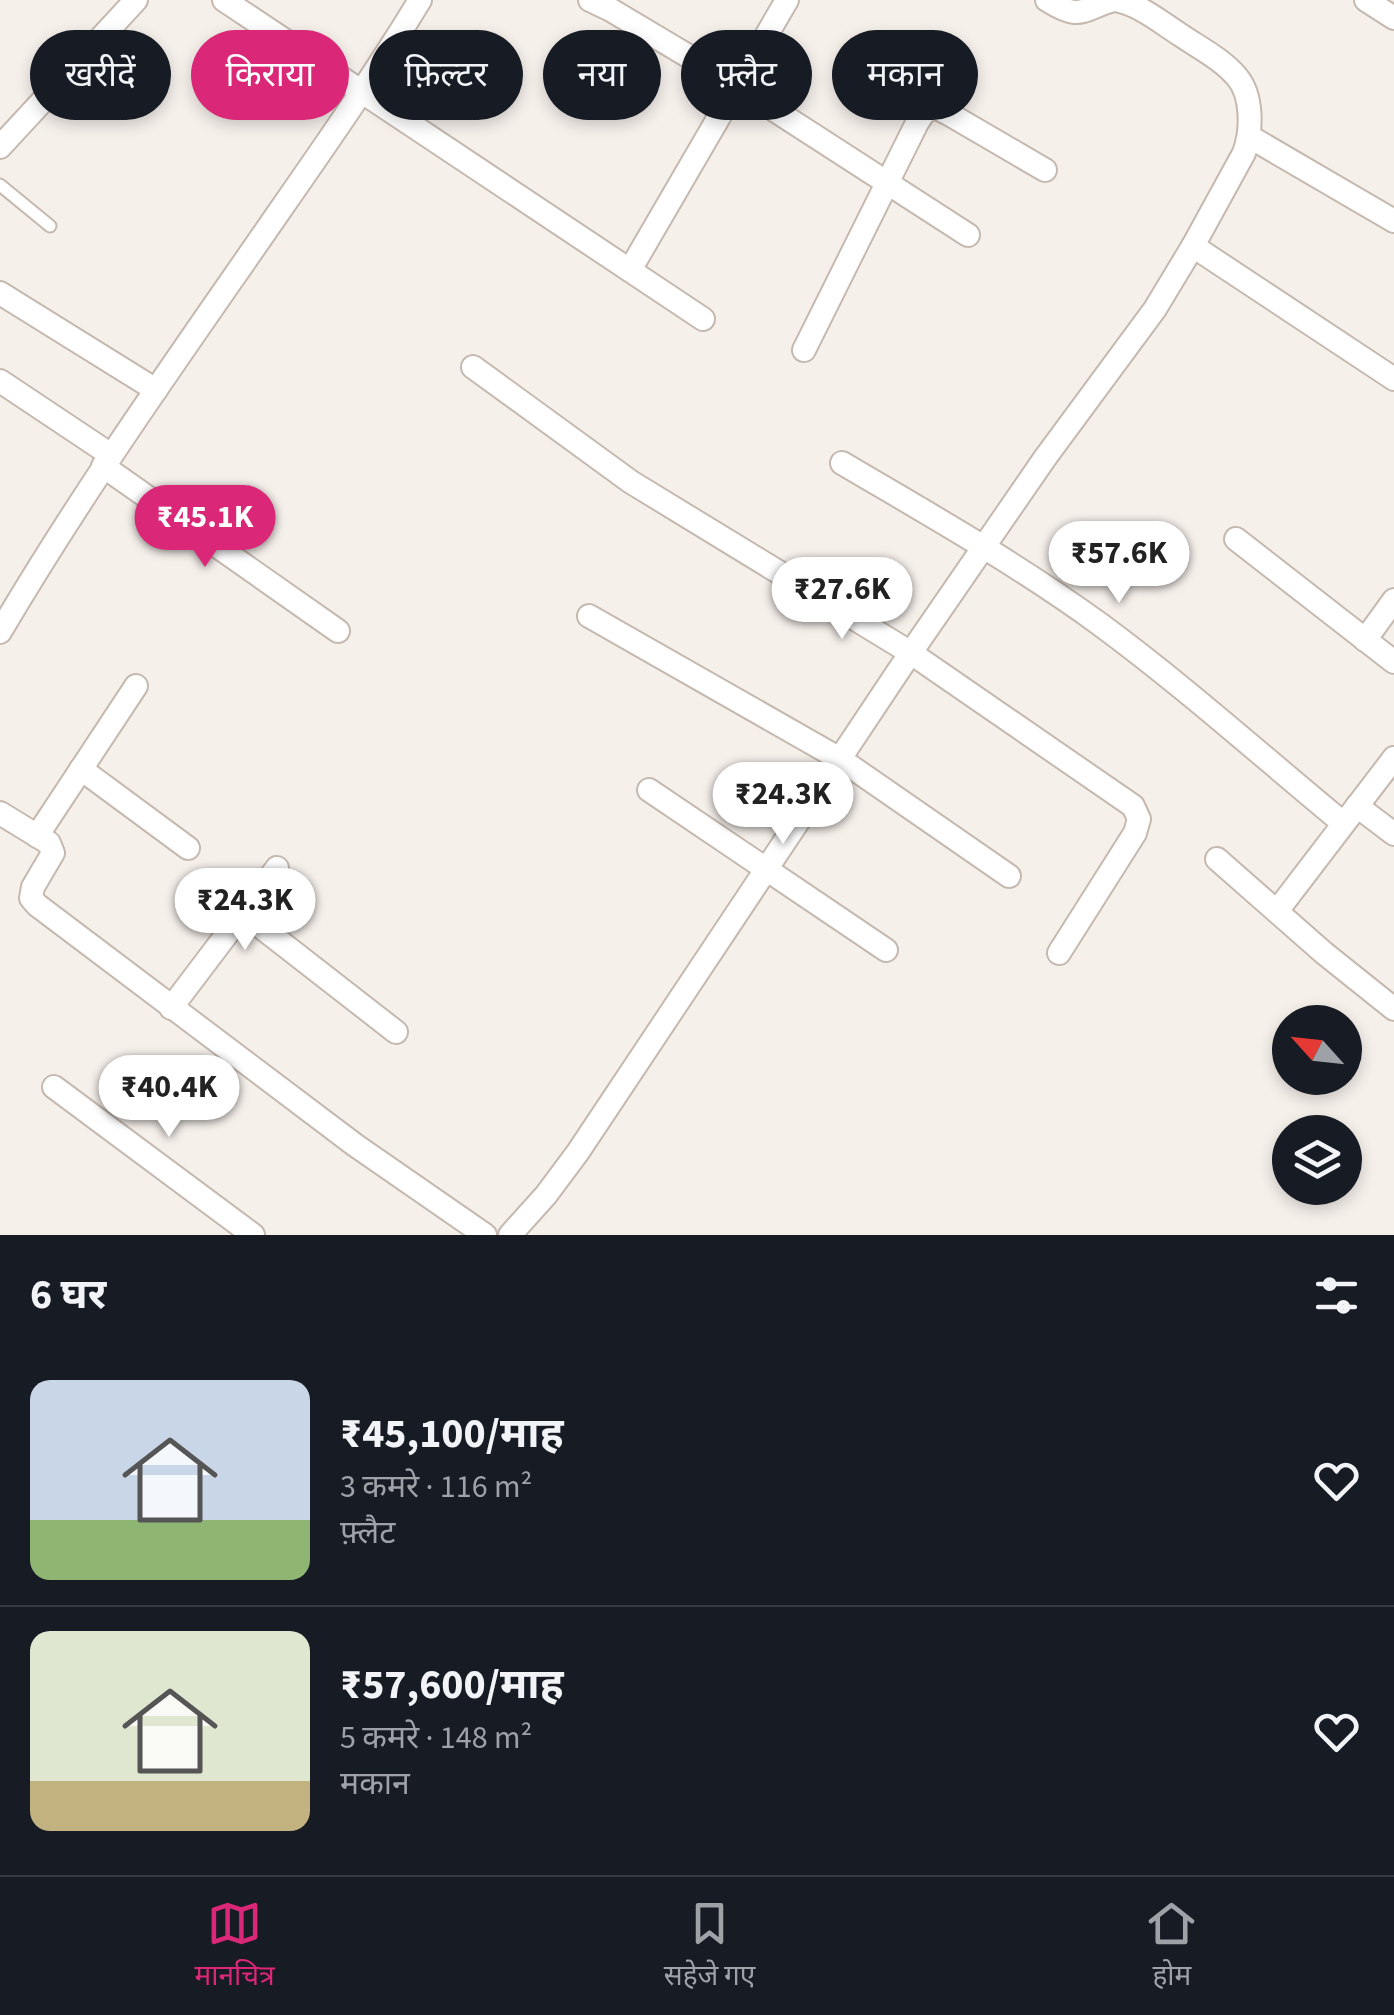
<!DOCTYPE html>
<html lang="hi">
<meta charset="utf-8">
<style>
:root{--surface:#171b24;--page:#20242c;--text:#f1f3f6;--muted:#9ea1a6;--line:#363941;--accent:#db2777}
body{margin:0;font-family:"Source Sans 3","Noto Sans Devanagari",sans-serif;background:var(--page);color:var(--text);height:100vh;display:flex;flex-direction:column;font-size:38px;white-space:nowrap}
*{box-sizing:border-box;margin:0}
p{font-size:32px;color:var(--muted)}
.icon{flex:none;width:55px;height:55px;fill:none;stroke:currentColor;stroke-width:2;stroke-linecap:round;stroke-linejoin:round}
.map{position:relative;height:1235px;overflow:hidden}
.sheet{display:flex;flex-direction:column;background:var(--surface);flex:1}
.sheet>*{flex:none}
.top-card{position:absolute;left:30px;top:30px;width:1335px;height:90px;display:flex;gap:20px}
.needle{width:65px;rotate:297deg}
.fabs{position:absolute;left:1272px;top:1005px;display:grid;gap:20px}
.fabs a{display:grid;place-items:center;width:90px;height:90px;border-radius:50%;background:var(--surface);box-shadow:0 5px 15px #0003;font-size:50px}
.price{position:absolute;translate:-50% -85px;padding:0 22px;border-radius:35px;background:#fff;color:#222;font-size:32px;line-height:65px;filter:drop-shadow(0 2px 5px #0008)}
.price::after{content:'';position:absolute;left:50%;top:60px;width:30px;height:22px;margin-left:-15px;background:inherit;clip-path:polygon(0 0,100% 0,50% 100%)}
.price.on{background:var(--accent);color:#fff}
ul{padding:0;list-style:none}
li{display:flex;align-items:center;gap:30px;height:250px;padding:0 30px}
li+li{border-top:2px solid var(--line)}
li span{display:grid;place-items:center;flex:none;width:280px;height:200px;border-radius:20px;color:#555}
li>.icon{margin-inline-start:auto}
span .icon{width:120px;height:120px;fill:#fffc;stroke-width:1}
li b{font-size:42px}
h2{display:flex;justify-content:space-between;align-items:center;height:120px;padding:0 30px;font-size:42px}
.pill{padding:0 35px;border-radius:45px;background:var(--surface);box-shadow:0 5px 15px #0003;font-size:35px;line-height:90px}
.pill.on{background:var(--accent);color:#fff}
.menu{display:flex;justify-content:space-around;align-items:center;height:140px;border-top:2px solid var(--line);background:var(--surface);font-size:28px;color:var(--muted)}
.menu a{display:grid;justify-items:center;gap:5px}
.menu .on{color:var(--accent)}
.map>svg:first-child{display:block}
</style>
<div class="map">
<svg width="1394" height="1235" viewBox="0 0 1394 1235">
<rect width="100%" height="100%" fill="#f6f0eb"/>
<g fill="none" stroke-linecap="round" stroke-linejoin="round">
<!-- service casing -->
<g stroke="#c5b9af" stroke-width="15">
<path id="service" d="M 0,185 L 50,226"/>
</g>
<!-- minor casing -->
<g stroke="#c5b9af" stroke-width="26">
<g id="minor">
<path d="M 224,0 L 703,319"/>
<path d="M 590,0 L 611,10 L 725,78 L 968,235"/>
<path d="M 1047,0 C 1082,22 1081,9 1114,0"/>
<path d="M 1366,0 L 1394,18"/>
<path d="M 1250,137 L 1394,221"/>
<path d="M 0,147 L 136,0"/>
<path d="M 1193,246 L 1394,379"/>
<path d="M 630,270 L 787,0"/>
<path d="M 0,293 L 156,390"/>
<path d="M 804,350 L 917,123 L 925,111 L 937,108 L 949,114 L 1045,170"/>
<path d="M 473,367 L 631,482 L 911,653 L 1133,806 L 1139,819 L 1135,833 L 1059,953"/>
<path d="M 0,381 L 111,455"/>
<path d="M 842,463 C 930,515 1019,565 1101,625 C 1185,687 1263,757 1343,823"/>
<path d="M 103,466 L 338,631"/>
<path d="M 1236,539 L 1394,662"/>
<path d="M 589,616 L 840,759 L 1009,876"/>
<path d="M 0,632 C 86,486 185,348 281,209 C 329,140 377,71 420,0"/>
<path d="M 1365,640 L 1394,600"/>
<path d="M 81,769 L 188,848"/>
<path d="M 649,790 L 886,950"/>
<path d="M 1357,806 L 1394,834"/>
<path d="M 0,813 L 49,843 L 53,853 L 33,887 L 31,898 L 37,905 L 355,1145 L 485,1235"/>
<path d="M 37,836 L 136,686"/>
<path d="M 1217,859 L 1324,953 L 1394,1009"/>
<path d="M 1277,911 L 1394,758"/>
<path d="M 243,913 L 396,1032"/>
<path d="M 171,1008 L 277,868"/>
<path d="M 54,1087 L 253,1235"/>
<path d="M 510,1235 L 546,1195 L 578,1152 L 901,667 L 1045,458 L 1155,309 L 1193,246 L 1244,153 C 1252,131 1253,96 1237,77 C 1222,59 1198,47 1179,34 C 1159,21 1140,5 1116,0"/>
</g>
</g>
<!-- service -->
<use href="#service" stroke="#fff" stroke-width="11"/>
<!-- minor -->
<use href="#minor" stroke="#fff" stroke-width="22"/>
</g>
</svg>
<div class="fabs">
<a><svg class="needle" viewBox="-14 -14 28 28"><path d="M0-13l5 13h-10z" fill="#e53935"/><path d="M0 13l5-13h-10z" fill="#9ea1a6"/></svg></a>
<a><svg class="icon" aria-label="layers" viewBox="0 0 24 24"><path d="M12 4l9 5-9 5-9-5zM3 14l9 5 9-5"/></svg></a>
</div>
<b class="price on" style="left:205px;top:570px">₹45.1K</b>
<b class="price" style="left:1119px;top:606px">₹57.6K</b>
<b class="price" style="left:842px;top:642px">₹27.6K</b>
<b class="price" style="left:783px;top:847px">₹24.3K</b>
<b class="price" style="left:245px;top:953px">₹24.3K</b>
<b class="price" style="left:169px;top:1140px">₹40.4K</b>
<div class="top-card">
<a class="pill">खरीदें</a>
<a class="pill on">किराया</a>
<a class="pill">फ़िल्टर</a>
<a class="pill">नया</a>
<a class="pill">फ़्लैट</a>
<a class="pill">मकान</a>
</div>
</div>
<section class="sheet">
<h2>6 घर<svg class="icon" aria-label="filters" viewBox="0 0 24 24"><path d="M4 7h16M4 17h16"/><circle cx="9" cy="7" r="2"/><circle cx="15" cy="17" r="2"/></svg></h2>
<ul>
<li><span style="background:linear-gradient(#c9d6e8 70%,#8fb573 0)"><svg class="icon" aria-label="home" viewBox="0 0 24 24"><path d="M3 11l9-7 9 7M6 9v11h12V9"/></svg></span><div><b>₹45,100/माह</b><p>3 कमरे · 116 m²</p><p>फ़्लैट</p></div><svg class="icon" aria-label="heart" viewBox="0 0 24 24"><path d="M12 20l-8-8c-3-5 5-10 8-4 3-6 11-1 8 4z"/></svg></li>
<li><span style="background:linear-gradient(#dfe7d0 75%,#c2b280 0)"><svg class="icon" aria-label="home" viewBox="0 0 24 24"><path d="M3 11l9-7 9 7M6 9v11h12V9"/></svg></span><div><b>₹57,600/माह</b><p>5 कमरे · 148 m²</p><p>मकान</p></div><svg class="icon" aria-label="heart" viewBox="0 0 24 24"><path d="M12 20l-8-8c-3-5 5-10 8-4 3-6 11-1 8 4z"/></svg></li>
</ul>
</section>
<nav class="menu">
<a class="on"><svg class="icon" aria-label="map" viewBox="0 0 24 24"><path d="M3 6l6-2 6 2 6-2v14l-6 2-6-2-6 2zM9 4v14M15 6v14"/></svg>मानचित्र</a>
<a><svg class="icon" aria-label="saved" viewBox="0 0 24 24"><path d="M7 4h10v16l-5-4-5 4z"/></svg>सहेजे गए</a>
<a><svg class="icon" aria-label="home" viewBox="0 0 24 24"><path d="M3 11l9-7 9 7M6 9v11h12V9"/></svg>होम</a>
</nav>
